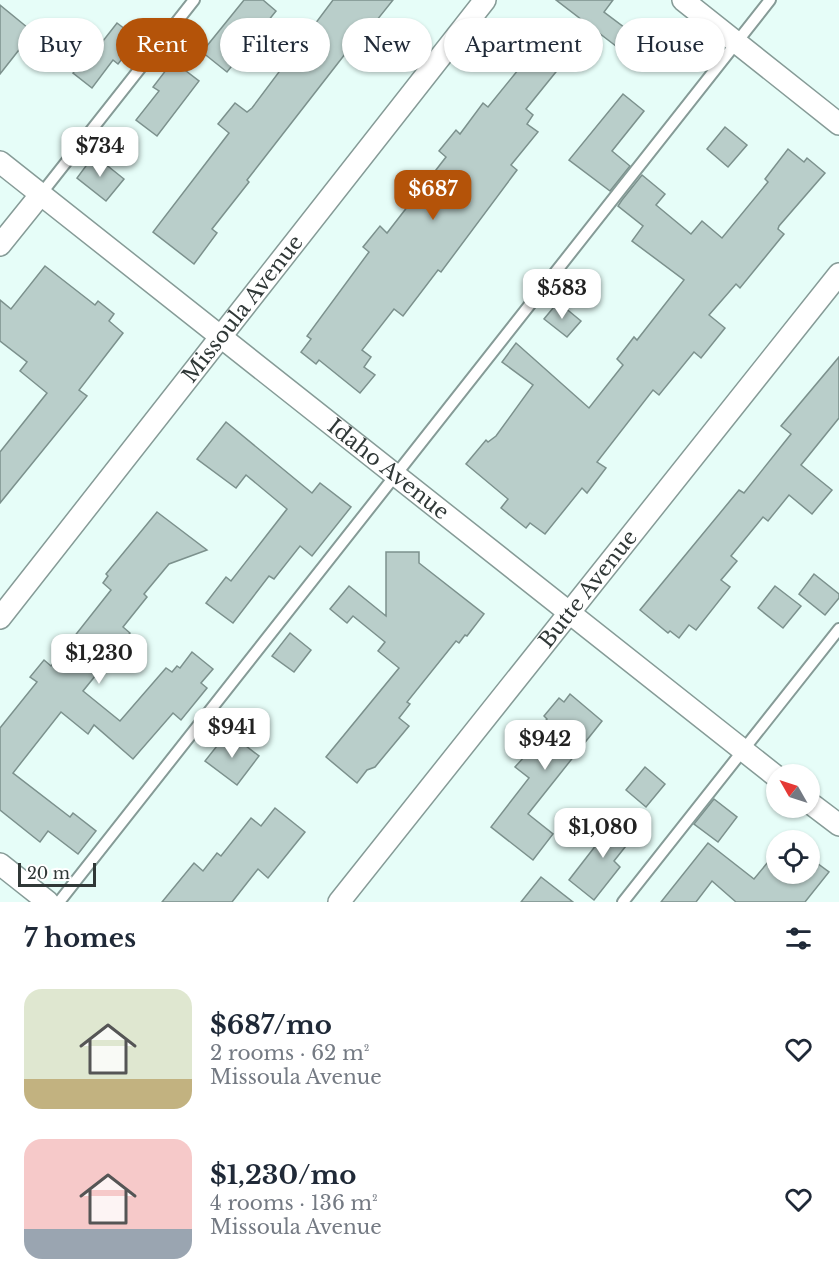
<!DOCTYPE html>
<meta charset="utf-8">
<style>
:root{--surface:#fff;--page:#f2f2f3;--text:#1f2937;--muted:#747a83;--accent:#b45309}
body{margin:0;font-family:"Libre Baskerville",serif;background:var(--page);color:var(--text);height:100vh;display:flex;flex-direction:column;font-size:22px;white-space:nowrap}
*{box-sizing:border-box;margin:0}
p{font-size:20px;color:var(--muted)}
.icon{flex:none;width:33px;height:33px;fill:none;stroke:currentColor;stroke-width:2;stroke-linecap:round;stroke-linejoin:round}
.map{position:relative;height:902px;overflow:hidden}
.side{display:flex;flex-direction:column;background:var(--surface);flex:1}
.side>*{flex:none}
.hud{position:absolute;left:18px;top:18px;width:804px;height:54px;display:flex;gap:12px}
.needle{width:39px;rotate:309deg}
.tools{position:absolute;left:766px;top:764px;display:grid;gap:12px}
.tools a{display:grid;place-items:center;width:54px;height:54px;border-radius:50%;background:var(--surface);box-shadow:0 2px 4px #0004;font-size:30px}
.scale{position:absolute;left:18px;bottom:15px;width:78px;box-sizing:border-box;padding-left:6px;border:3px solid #303837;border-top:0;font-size:16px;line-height:21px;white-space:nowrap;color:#303837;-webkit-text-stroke:4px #fff;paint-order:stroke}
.price{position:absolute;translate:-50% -51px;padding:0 14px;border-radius:12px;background:#fff;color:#222;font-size:20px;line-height:39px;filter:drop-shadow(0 2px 3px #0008)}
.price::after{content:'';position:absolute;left:50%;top:36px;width:18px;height:14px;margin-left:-9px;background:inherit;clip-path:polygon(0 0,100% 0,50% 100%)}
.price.selected{background:var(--accent);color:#fff}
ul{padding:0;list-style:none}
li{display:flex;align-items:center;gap:18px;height:150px;padding:0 24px}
li span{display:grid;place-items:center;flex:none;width:168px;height:120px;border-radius:18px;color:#555}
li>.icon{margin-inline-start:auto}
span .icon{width:72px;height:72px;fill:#fffc;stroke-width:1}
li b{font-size:26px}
h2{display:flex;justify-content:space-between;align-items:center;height:72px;padding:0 24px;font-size:26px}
.tag{padding:0 21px;border-radius:27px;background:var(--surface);box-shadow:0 2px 4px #0004;font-size:21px;line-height:54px}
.tag.selected{background:var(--accent);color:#fff}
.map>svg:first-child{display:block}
</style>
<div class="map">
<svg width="839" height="902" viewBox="0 0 839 902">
<rect width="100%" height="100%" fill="#e6fdf8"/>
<!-- building -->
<g fill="#b9ceca" stroke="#7c918d" stroke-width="1.5">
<path d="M 244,0 L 263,0 L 276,11 L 227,72 L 202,52 Z"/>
<path d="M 333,0 L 393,0 L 373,25 L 370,22 L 247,180 L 249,182 L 212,229 L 217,233 L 194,264 L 153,232 L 229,133 L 218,124 L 235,103 L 247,112 L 252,108 Z"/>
<path d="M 556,0 L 613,0 L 604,12 L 637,37 L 625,53 Z"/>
<path d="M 0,5 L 33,32 L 0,74 Z"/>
<path d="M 117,23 L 138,39 L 118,64 L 113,60 L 92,88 L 73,73 L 89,52 L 92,55 Z"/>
<path d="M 539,33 L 568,57 L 526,109 L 533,115 L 527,124 L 538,132 L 511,165 L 517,170 L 441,272 L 438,270 L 403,316 L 394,309 L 362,350 L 371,357 L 364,367 L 375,375 L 360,393 L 319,360 L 316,364 L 301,352 L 311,339 L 307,336 L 369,252 L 363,247 L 380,226 L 387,233 L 446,157 L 439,151 L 456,130 L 460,134 L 483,103 L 488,107 L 518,70 L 517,69 L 527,56 L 523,52 Z"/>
<path d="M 173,61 L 199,81 L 157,136 L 136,120 L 159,91 L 153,87 Z"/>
<path d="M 623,94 L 644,111 L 612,151 L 630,166 L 610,191 L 569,160 Z"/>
<path d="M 725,127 L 747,145 L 728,167 L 707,149 Z"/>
<path d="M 788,149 L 804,162 L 807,158 L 825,173 L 779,226 L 778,229 L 784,234 L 740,288 L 736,284 L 709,315 L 725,328 L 701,358 L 694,352 L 659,395 L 653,390 L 597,462 L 606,468 L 587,493 L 582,488 L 545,534 L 530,523 L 526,528 L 501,508 L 508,499 L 466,464 L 486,440 L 488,442 L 496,436 L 533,385 L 502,362 L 516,343 L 589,408 L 623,365 L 617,359 L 634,337 L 637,340 L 684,280 L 632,241 L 643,226 L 618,206 L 622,200 L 642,175 L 665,194 L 656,205 L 691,234 L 702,221 L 722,238 L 768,182 L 765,179 Z"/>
<path d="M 94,155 L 124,179 L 106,201 L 77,178 Z"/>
<path d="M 45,266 L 95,305 L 98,301 L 114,314 L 109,321 L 123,333 L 79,390 L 87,396 L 0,503 L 0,452 L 47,393 L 20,371 L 27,362 L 0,341 L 0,300 L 11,309 Z"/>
<path d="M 558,302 L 581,321 L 567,337 L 544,319 Z"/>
<path d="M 839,357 L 839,418 L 801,465 L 832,490 L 812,514 L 789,495 L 768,521 L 763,517 L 731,556 L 737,561 L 721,580 L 730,587 L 696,630 L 689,625 L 679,638 L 670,631 L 668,633 L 640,610 L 739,490 L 744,493 L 791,434 L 781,426 Z"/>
<path d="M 226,422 L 312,493 L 320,483 L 351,507 L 312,556 L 300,546 L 274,579 L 269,576 L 233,623 L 206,603 L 226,577 L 231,581 L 287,509 L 246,475 L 236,488 L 197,459 Z"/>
<path d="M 157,512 L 207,550 L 169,564 L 144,594 L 147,597 L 123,627 L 130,633 L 83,691 L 120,721 L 166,668 L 172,672 L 177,666 L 180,668 L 192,652 L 213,669 L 201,683 L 207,688 L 181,720 L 173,713 L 133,759 L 94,725 L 88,734 L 61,712 L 13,773 L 70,817 L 73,813 L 96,831 L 78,854 L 48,831 L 40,842 L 0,810 L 0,728 L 37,682 L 30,677 L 44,660 L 51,666 L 111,590 L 103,583 L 108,576 L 106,574 Z"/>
<path d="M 386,552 L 419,552 L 419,563 L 484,614 L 467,636 L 465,635 L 459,643 L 456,641 L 407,702 L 410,704 L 399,718 L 409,726 L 375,767 L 367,770 L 357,783 L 326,757 L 399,668 L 378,651 L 385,642 L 353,616 L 347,623 L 330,609 L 349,586 L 386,616 Z"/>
<path d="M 814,574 L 839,594 L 839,598 L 825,615 L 799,594 Z"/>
<path d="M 775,586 L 801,606 L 783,628 L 758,608 Z"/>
<path d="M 290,633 L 311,650 L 294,672 L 272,656 Z"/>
<path d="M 570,694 L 602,721 L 528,814 L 553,834 L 533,860 L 491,827 L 529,778 L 515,767 L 524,757 L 519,753 L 547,719 L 544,716 L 559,698 L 564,702 Z"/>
<path d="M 228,732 L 259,756 L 237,785 L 205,761 Z"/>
<path d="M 645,767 L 665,784 L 646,807 L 626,790 Z"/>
<path d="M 714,799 L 737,817 L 718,842 L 694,824 Z"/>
<path d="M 275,808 L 305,832 L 268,878 L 258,869 L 232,902 L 162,902 L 194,863 L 203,871 L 217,853 L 221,856 L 251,818 L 261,826 Z"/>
<path d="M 616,815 L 637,832 L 614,861 L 620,867 L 594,900 L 569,880 L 600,840 L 598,838 Z"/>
<path d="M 708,843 L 754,879 L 777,851 L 777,873 L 810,873 L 810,858 L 829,872 L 805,902 L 736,902 L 712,881 L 696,902 L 661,902 Z"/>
<path d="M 541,877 L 573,902 L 521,902 Z"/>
</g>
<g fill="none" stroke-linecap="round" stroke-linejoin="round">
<!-- lane casing -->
<g stroke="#869b97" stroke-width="14">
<g id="lane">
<path d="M 41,194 L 194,0"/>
<path d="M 59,902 L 770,0"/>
<path d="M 623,902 L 839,629"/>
</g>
</g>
<!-- street casing -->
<g stroke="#869b97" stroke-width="24">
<g id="street">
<path d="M 683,0 L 839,124"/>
<path id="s1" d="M 0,162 L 777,777"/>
<path d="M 0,245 L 41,194"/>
<path id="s2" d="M 0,618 L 485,0"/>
<path d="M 810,803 L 839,825"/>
<path d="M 0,864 L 48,902"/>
<path id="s3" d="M 339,902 L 839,274"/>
</g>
</g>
<!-- lane -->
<use href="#lane" stroke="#fff" stroke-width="10"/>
<!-- street -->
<use href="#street" stroke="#fff" stroke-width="21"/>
</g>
<g text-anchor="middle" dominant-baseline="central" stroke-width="4.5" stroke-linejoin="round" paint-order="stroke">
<!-- street labels -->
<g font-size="21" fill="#303837" stroke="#fff">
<text stroke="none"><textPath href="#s2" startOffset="393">Missoula Avenue</textPath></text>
<text stroke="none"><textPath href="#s1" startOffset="495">Idaho Avenue</textPath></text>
<text stroke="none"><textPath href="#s3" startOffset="400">Butte Avenue</textPath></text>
</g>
</g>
</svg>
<div class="tools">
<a><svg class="needle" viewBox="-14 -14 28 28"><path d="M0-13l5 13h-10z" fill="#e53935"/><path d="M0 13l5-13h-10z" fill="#747a83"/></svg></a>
<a><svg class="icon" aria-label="locate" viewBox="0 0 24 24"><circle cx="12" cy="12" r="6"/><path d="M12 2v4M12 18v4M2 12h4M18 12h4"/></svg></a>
</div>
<div class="scale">20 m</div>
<b class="price" style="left:100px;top:178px">$734</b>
<b class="price selected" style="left:433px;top:221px">$687</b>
<b class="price" style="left:562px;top:320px">$583</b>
<b class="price" style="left:99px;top:685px">$1,230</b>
<b class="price" style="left:232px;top:759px">$941</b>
<b class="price" style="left:545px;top:771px">$942</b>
<b class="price" style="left:603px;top:859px">$1,080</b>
<div class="hud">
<a class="tag">Buy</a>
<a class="tag selected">Rent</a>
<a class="tag">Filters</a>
<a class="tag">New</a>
<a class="tag">Apartment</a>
<a class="tag">House</a>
</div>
</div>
<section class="side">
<h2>7 homes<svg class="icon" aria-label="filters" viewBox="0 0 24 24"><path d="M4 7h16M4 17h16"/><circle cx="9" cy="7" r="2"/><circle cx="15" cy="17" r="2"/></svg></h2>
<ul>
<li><span style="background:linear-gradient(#dfe7d0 75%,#c2b280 0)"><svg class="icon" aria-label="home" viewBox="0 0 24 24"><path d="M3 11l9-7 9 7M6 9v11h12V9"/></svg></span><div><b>$687/mo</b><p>2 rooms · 62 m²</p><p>Missoula Avenue</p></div><svg class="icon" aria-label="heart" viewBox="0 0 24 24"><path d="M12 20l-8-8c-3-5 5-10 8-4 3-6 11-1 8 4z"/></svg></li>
<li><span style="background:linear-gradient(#f6c9c9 75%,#9aa5b1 0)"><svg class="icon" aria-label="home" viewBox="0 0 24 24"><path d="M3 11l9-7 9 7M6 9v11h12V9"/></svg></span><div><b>$1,230/mo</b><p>4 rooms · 136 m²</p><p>Missoula Avenue</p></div><svg class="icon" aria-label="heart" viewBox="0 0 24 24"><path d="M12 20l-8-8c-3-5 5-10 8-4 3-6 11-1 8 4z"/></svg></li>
</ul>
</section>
